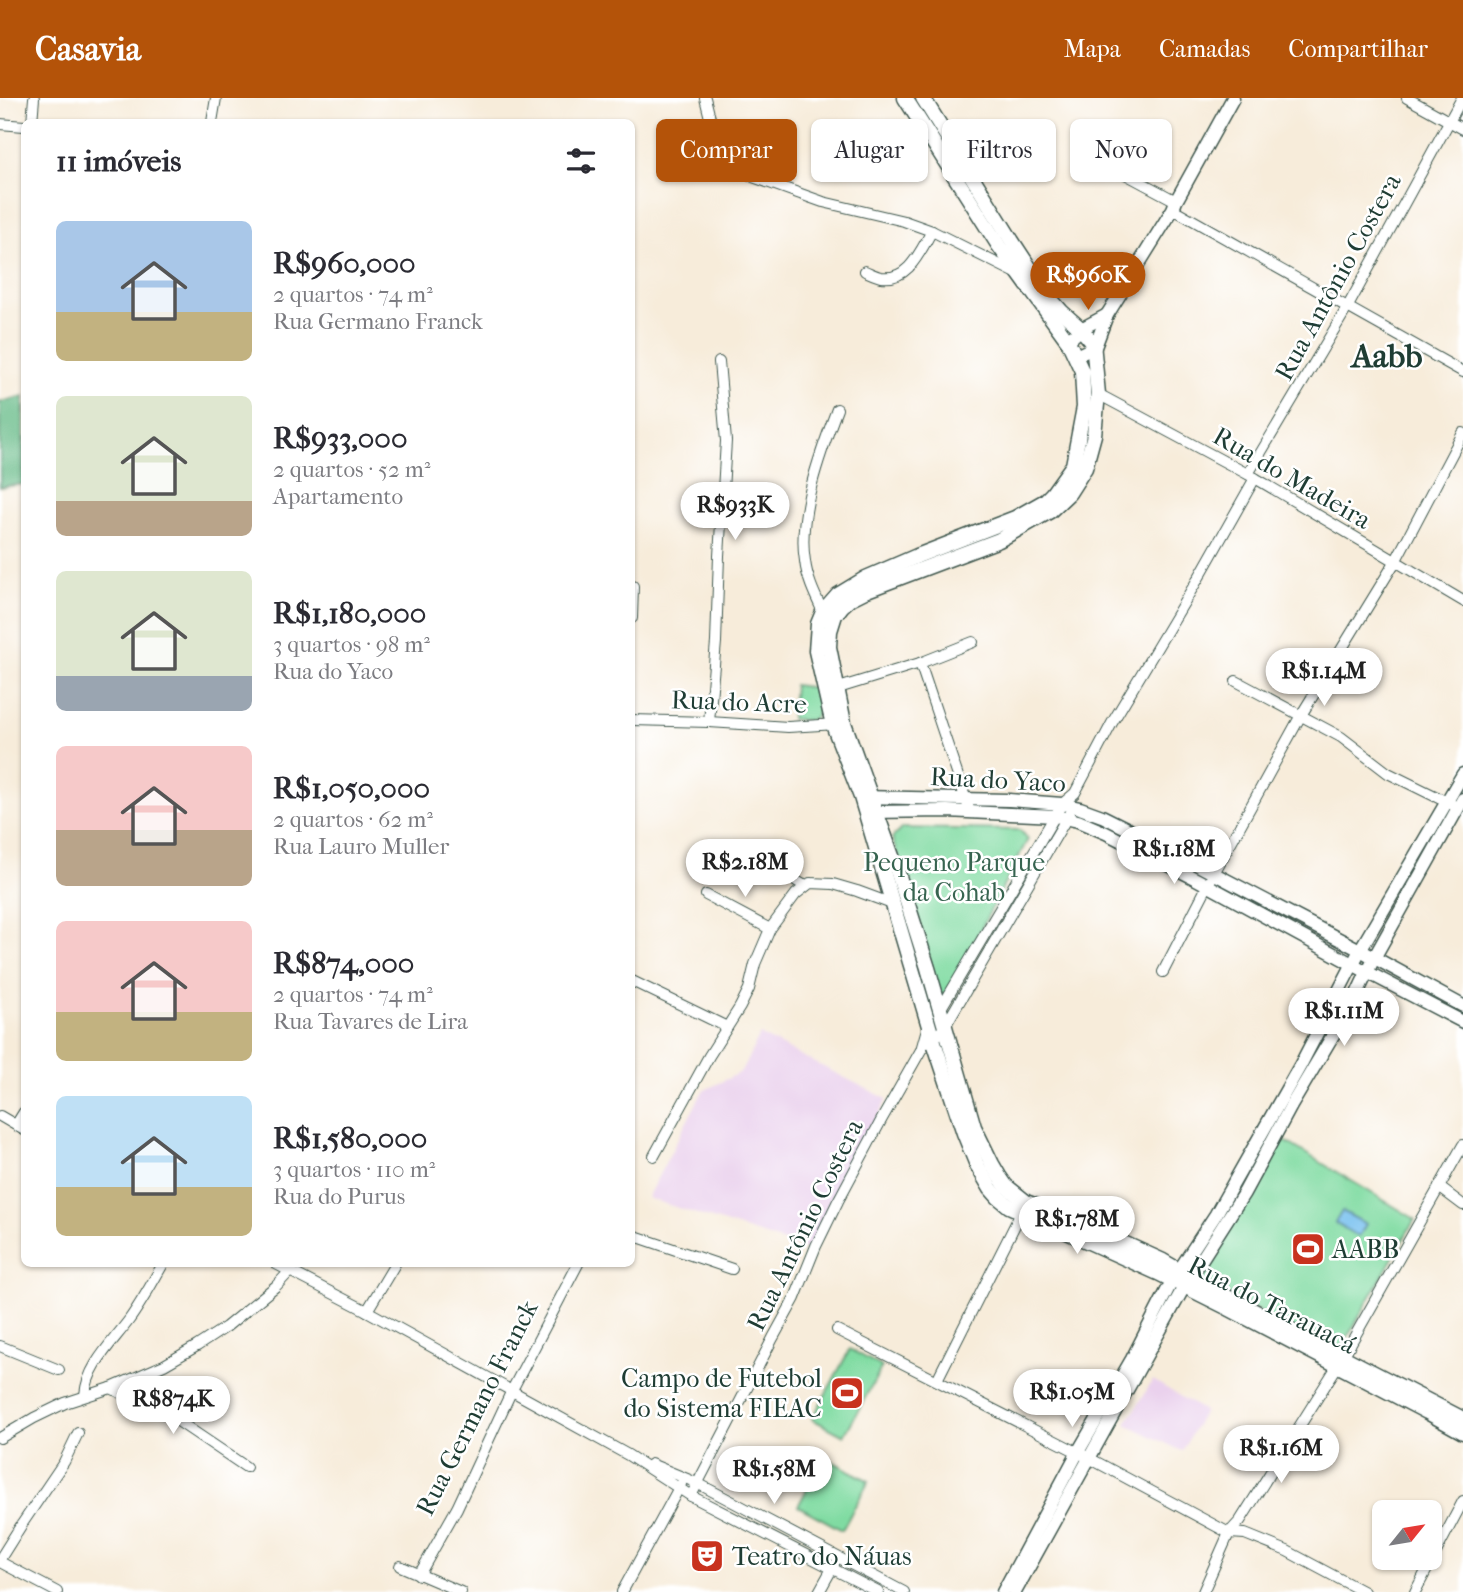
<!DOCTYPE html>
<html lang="pt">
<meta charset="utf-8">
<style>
:root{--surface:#fff;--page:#f7f7f7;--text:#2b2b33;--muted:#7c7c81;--accent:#b45309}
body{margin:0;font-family:"IM FELL French Canon",serif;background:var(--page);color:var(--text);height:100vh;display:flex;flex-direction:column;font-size:26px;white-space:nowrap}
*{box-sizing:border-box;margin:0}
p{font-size:23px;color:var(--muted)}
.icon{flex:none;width:38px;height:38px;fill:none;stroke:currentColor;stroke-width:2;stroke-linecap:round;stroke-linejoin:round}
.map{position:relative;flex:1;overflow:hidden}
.sheet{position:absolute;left:21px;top:21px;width:614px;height:1148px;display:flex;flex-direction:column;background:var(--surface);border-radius:10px;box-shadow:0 2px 5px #0004}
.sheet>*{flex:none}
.guide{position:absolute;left:656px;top:21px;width:665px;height:63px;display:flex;gap:14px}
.needle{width:46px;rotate:60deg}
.tools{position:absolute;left:1372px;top:1402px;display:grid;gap:14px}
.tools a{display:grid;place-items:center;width:70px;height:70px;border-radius:10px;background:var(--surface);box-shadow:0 2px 5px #0004;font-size:35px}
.price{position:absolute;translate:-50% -60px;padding:0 16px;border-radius:24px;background:#fff;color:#222;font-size:23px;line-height:46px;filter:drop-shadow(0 2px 4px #0008)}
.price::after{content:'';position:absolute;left:50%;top:42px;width:21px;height:16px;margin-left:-10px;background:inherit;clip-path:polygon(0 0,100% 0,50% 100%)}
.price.on{background:var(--accent);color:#fff}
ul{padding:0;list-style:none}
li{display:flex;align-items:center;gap:21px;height:175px;padding:0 35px}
li span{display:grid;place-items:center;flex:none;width:196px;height:140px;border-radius:10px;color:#555}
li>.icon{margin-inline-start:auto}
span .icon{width:84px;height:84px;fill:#fffc;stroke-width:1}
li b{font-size:30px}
h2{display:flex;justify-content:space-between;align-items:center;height:84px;padding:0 35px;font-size:30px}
.chip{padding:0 24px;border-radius:10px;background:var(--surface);box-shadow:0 2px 5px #0004;font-size:24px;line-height:63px}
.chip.on{background:var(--accent);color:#fff}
header{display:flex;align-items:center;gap:42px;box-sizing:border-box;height:98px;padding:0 35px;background:var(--accent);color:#fff}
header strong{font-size:33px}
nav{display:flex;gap:38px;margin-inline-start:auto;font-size:24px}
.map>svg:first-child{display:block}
</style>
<header>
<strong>Casavia</strong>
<nav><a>Mapa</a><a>Camadas</a><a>Compartilhar</a></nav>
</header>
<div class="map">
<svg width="1463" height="1494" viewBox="0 0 1463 1494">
<rect width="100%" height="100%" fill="#fff"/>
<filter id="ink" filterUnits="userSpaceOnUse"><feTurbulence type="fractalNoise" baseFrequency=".0143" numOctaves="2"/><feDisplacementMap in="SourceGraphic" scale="14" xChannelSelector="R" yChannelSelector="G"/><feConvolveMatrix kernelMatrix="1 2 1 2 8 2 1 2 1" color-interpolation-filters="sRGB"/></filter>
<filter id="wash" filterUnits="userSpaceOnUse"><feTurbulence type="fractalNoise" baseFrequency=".00686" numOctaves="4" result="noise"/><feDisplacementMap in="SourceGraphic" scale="28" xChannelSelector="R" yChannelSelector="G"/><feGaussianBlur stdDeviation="1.57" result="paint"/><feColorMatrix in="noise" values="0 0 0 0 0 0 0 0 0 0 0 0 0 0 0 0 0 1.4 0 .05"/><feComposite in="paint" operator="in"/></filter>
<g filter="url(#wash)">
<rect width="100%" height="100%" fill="#f7ecda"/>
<!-- built -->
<g fill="#ead1ed">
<path d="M 760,937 L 887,1001 L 809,1152 L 647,1100 L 703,993 L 741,974 Z"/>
<path d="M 1153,1282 L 1204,1313 L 1182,1353 L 1126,1326 Z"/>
</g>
<!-- green -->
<g fill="#80dba2" stroke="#508c6b" stroke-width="2">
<path d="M 794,587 L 817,590 C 819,599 823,619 809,622 C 804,623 796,621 791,621 Z"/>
<path d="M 902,730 L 1020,732 L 1028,741 L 948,894 L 939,898 L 892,740 Z"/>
<path d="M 1280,1040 L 1415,1121 L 1338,1256 L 1201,1182 Z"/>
<path d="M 850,1251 L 882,1269 L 844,1338 L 812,1321 Z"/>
<path d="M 824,1359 L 869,1383 L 842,1432 L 798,1408 Z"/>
</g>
<!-- forest -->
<path fill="#68bb88" stroke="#447c5e" stroke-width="2" d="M 24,298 L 24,386 L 0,389 L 0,304 Z"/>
<!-- water -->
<path fill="#76c0ef" stroke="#4a7e92" stroke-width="2" d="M 1342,1113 L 1366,1126 L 1359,1139 L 1335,1125 Z"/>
</g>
<g filter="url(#ink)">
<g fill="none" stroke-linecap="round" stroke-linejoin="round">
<!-- minor casing -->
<g stroke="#3f574d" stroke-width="12">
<g id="minor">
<path d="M 705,0 L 712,28 L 722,51 L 737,68 L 753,79 L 823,104 L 904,123 L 932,133 L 1016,175"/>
<path d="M 1407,0 L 1463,31"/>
<path d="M 32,24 L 34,0"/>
<path d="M 212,24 L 216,0"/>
<path d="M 0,26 L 24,28"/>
<path d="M 1087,63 L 1116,71 L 1176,103"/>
<path d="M 1173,111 L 1463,274"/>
<path d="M 865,173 C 870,175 876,178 881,179 C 909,183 920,153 932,133"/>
<path d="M 1098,296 L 1255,380 L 1463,503"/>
<path d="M 1248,376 L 1347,210 L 1462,0"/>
<path d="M 823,514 C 815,497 807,481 805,463 C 797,417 821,353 837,311"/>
<path d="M 632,520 L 633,488"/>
<path d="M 920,565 L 970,714"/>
<path d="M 1236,583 L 1341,639 L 1388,675 L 1453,707"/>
<path d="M 832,592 L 920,565 L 973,544"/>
<path d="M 632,622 L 709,624 L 788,629 L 837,626"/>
<path d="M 709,624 L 716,544 L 719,458 L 726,343 L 719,264"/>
<path d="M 758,766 L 785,776 L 805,788"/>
<path d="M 706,797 L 770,831"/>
<path d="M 1163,874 L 1213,777 L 1300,619 L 1395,464 L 1463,335"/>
<path d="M 632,883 L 727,929"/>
<path d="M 940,912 L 1062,706 L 1075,695 L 1112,625 L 1198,481 L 1255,380"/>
<path d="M 930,945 L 944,930 L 1069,716"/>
<path d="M 0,1018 L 24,1032"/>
<path d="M 16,1027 L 24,1014"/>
<path d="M 654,1058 L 709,958 L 740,909 L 749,891 L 755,866 L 770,831 L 796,796 L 810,785 L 833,786 L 857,793 L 895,807"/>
<path d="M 1439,1089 L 1463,1107"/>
<path d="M 632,1137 L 732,1171"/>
<path d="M 276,1166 L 367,1213 L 628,1357 L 691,1398 L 878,1494"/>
<path d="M 367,1213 L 395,1166"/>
<path d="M 837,1232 L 1089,1360 L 1229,1435 L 1245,1436 L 1287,1453 L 1364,1494"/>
<path d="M 0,1248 L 59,1272"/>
<path d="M 937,1282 L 1023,1111"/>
<path d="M 111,1290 L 146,1308 L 172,1319 L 246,1369"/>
<path d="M 85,1297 C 87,1268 112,1245 129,1222 C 142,1204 152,1185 163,1166"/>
<path d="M 0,1340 L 34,1320 L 65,1305 L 111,1290 L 164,1267 L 197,1248 L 226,1229 L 276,1188 L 290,1173 L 295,1166"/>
<path d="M 651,1366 L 697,1385 L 904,1494"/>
<path d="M 691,1398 L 773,1240 L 795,1200 L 816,1148 L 838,1103 L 883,1019 L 921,952 L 928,927"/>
<path d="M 0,1461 L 22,1426 L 64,1364 L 78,1335"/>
<path d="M 0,1464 L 57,1494"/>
<path d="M 400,1468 L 461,1494"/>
<path d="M 419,1477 L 457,1410 L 512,1292 L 578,1166"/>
<path d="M 622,1494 L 681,1386"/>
<path d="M 819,1494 L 834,1467"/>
<path d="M 1203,1494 L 1229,1435 L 1240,1423 L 1343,1259 L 1463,1047"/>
<path d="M 1415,1494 L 1463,1403"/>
</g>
</g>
<!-- tertiary casing -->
<g stroke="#3f574d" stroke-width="15">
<g id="tertiary">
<path d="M 1068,243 L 1081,231 L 1107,217"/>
<path d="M 1076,258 L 1095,249 L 1107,217 L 1173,111 L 1176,103 L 1233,0"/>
<path d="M 861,699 L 1009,702 L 1062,706 L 1080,710 L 1102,718 L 1148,741 L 1360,852 L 1463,908"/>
<path d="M 869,714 L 947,713 L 1055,718 L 1078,723 L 1106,735 L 1196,781 L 1367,874 L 1463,924"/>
<path d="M 1003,1494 L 1078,1354 L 1132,1261 L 1172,1183 L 1216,1116 L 1301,966 L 1360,852 L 1463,676"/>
<path d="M 1015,1494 L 1184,1189 L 1244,1095 L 1291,1008 L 1355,900 L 1374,860 L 1463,701"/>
</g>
</g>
<!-- secondary casing -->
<g stroke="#3f574d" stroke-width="17">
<g id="secondary">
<path d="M 905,0 L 999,148 L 1068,243 L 1082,273 L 1084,309 L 1073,367 L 1052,396 L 1045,403 L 1015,420 L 917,458 L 866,480 L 838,497 L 823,514 L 818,526 L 816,553 L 833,627 L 861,699 L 931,935 L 964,1035 L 977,1067 L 991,1091 L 998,1099 L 1009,1108 L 1158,1175 L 1226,1209 L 1427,1314 L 1463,1334"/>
<path d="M 923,0 L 1012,143 L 1048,198 L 1062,214 L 1081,231 L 1093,245 L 1098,296 L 1094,337 L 1085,370 L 1069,395 L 1050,413 L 999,442 L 867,492 L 851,500 L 842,508 L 835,517 L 830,533 L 829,549 L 844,625 L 897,772 L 928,870 L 974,1029 L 992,1066 L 999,1078 L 1006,1088 L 1026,1104 L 1070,1121 L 1163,1163 L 1206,1188 L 1463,1321"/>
</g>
</g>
<!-- minor -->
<use href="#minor" stroke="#fff" stroke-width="10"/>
<!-- tertiary -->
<use href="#tertiary" stroke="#fff" stroke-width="12"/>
<!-- secondary -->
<use href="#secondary" stroke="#fff" stroke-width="14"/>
</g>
</g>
<!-- icons -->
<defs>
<g id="stadium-square" transform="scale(1.75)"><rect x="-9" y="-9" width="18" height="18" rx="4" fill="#c8321e" stroke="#fff"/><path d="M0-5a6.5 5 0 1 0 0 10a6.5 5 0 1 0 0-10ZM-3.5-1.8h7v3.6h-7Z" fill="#fff"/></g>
<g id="theatre-square" transform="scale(1.75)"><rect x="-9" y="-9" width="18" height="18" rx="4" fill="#c8321e" stroke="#fff"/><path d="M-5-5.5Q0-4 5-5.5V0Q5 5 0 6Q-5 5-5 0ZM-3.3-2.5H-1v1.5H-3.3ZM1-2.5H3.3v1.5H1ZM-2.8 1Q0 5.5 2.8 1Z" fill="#fff"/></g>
</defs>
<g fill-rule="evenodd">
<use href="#stadium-square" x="1308" y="1151"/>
<use href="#stadium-square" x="847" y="1295"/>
<use href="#theatre-square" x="707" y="1458"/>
</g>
<g text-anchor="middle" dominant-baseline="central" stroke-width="5" stroke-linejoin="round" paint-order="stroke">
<!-- street labels -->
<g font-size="26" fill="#1f3d34" stroke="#fff">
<text transform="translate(1338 179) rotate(-61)">Rua Antônio Costera</text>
<text transform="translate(1292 380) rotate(30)">Rua do Madeira</text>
<text transform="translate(739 604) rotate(2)">Rua do Acre</text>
<text transform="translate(998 682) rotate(3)">Rua do Yaco</text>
<text transform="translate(805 1127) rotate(-64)">Rua Antônio Costera</text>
<text transform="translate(1272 1207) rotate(27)">Rua do Tarauacá</text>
<text transform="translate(477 1310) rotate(-63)">Rua Germano Franck</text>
</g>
<!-- park labels -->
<g font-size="26" fill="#376450" stroke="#fff">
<text x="954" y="764">Pequeno Parque<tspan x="954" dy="30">da Cohab</tspan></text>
</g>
<!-- poi labels -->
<g font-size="26" fill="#1f3d34" stroke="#fff" text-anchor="start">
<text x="1332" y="1151">AABB</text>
<text x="822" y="1280" text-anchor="end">Campo de Futebol<tspan x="822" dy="30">do Sistema FIEAC</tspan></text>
<text x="732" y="1458">Teatro do Náuas</text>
</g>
<!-- district labels -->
<g font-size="33" font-weight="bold" fill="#1f3d34" stroke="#fff">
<text x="1387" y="258">Aabb</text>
</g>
</g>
</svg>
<div class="tools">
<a><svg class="needle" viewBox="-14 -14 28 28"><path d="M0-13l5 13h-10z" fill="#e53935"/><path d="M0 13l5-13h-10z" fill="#7c7c81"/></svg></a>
</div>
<b class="price on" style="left:1088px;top:214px">R$960K</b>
<b class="price" style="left:735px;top:444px">R$933K</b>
<b class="price" style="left:1324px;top:610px">R$1.14M</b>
<b class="price" style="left:1174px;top:788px">R$1.18M</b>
<b class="price" style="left:745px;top:801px">R$2.18M</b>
<b class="price" style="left:1344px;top:950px">R$1.11M</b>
<b class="price" style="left:1077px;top:1158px">R$1.78M</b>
<b class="price" style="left:1072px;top:1331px">R$1.05M</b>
<b class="price" style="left:173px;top:1338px">R$874K</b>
<b class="price" style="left:1281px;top:1387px">R$1.16M</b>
<b class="price" style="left:774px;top:1408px">R$1.58M</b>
<div class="guide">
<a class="chip on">Comprar</a>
<a class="chip">Alugar</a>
<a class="chip">Filtros</a>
<a class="chip">Novo</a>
</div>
<section class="sheet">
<h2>11 imóveis<svg class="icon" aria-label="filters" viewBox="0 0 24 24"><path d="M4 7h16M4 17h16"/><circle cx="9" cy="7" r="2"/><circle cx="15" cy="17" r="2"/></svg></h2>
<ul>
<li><span style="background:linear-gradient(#a9c7e8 65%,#c2b280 0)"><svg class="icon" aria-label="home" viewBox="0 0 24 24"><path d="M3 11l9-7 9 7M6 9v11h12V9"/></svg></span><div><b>R$960,000</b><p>2 quartos · 74 m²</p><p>Rua Germano Franck</p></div></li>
<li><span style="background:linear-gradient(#dfe7d0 75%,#b9a48a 0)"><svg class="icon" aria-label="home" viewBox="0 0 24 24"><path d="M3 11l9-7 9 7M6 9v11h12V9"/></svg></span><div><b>R$933,000</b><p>2 quartos · 52 m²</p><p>Apartamento</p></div></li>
<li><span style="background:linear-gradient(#dfe7d0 75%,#9aa5b1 0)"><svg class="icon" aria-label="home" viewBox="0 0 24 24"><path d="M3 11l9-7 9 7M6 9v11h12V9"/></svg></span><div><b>R$1,180,000</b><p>3 quartos · 98 m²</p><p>Rua do Yaco</p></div></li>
<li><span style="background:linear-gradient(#f6c9c9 60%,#b9a48a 0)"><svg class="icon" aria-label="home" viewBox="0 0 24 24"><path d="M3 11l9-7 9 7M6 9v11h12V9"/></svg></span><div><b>R$1,050,000</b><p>2 quartos · 62 m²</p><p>Rua Lauro Muller</p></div></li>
<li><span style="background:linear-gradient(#f6c9c9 65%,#c2b280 0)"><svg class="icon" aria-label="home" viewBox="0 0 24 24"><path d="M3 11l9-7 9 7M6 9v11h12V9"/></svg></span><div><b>R$874,000</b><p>2 quartos · 74 m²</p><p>Rua Tavares de Lira</p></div></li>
<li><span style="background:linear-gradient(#bfe0f5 65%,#c2b280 0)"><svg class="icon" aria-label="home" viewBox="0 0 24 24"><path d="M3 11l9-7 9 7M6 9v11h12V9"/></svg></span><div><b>R$1,580,000</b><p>3 quartos · 110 m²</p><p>Rua do Purus</p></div></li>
</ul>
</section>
</div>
